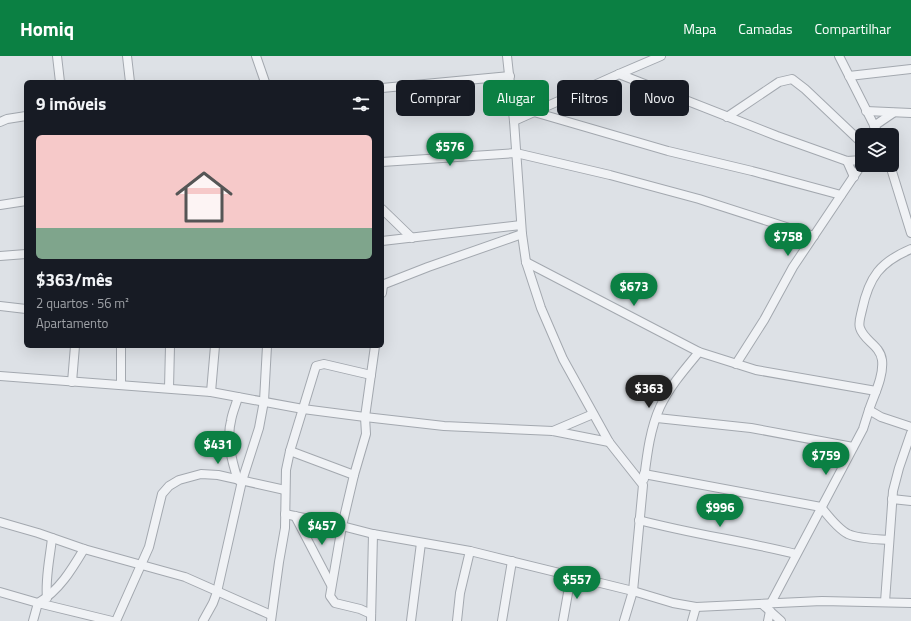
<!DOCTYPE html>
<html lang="pt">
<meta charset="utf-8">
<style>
:root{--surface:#171b24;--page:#20242c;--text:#f1f3f6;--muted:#9ea1a6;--line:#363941;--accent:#0b8043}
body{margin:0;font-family:"Titillium Web",sans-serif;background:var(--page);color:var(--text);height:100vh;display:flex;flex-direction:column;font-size:15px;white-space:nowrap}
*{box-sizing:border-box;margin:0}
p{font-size:13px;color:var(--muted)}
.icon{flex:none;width:22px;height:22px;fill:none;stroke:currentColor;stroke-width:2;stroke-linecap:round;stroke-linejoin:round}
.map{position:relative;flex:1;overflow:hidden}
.sheet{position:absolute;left:24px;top:24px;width:360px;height:268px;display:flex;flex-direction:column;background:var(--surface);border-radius:6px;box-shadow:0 4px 16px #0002}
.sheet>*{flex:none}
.hud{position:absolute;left:396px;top:24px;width:380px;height:36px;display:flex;gap:8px}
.buttons{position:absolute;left:855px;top:72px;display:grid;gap:8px}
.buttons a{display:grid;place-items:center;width:44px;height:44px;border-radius:6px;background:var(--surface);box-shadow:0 4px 16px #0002;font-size:20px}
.price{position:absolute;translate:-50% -34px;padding:0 9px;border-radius:14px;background:var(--accent);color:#fff;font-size:13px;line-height:26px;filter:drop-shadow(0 1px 2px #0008)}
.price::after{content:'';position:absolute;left:50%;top:24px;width:12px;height:9px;margin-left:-6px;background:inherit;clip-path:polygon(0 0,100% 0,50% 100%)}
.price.current{background:#222;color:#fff}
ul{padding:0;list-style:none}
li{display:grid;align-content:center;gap:8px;height:212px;padding:0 12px}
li+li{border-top:1px solid var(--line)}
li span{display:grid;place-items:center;height:124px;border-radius:6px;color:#555}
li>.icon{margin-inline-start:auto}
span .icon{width:72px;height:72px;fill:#fffc;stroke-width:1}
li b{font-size:17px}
h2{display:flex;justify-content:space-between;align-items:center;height:48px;padding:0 12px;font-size:17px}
.chip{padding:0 14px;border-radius:6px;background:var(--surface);box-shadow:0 4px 16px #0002;font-size:14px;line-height:36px}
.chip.current{background:var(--accent);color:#fff}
header{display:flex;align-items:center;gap:24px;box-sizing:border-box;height:56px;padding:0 20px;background:var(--accent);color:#fff}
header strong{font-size:19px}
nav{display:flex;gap:22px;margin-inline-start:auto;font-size:14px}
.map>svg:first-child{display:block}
</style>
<header>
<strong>Homiq</strong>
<nav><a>Mapa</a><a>Camadas</a><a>Compartilhar</a></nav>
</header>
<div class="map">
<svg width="911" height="565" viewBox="0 0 911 565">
<rect width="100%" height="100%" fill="#dde1e6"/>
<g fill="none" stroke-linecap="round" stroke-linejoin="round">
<!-- street casing -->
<g stroke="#a3a8af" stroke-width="10">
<g id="street">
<path d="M 57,0 L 60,26"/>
<path d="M 127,0 L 130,26"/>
<path d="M 256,0 L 265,26"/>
<path d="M 507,0 L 514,65 L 522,178 L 526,206 L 541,252 L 563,303 L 609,386 L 643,429 L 633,535 L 624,565"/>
<path d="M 839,0 L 879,79"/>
<path d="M 619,18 L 777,80 L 847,105 L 862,104"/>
<path d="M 849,20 L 911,13"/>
<path d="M 382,32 L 510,20"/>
<path d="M 866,55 L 911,57"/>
<path d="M 534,56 L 668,95 L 752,115 L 841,139"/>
<path d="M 727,61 L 779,26 L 792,23 L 805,33 L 862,87"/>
<path d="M 514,65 L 619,18 L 661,0"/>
<path d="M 0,66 L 7,63 L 26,60"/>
<path d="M 874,70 L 893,57"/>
<path d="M 847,105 L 854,121"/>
<path d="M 382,106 L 516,97 L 610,119 L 699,143 L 814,180"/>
<path d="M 890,109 L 911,177"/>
<path d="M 0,149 L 26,145"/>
<path d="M 382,153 L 412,182"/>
<path d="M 382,185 L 521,169"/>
<path d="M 0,200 L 26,198"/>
<path d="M 526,206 L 699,296 L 756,314 L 876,335"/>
<path d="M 382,229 L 428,211 L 522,178"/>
<path d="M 382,237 L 383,229"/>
<path d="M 0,250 L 26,253"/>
<path d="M 736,308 L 764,264 L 793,211 L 862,108"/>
<path d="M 0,320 L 211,336 L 303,353 L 365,361 L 444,370 L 553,375 L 609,386"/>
<path d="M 72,326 L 75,290"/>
<path d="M 121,329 L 121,290"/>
<path d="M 169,332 L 170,290"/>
<path d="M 211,336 L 215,290"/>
<path d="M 869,354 C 874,339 884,320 882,304 C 880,289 864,285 860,272 C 858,267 861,259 862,254 C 869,221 880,206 911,193"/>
<path d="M 657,362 L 751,372 L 853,391"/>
<path d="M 553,375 L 593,358"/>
<path d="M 290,395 L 354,419"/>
<path d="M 644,418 L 821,451 C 828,460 838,473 848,478 C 859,483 877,483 889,484"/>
<path d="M 644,423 C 647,399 650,373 660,351 C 670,330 685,313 699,296"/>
<path d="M 238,424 C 232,406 226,384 231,365 C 232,357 236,349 238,341"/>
<path d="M 892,443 L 911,445"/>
<path d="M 285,458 L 342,470 L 373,478 L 470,495 L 633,535 L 673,547 L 696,551 L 822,545 L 911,547"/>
<path d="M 295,460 L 331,529"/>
<path d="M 639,464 C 691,478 744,485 796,498"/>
<path d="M 0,466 L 38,477 L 84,493 L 185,521 L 271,559"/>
<path d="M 0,536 L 38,547 L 112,565"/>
<path d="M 47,542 C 45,522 50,502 52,482"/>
<path d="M 885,546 L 893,435 L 899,412 L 911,377"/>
<path d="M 771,547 L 863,373 L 869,354 L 881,361 L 911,371"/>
<path d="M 762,548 L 781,565"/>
<path d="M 371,558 L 360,553 L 335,547 L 330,540 L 342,470 L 354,419 L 366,378 L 365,361 L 375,290"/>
<path d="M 33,565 L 38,547 C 59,535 72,513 84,493"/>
<path d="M 116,565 L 149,491 L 162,438 L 169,430 L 179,424 L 201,418 L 218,419 L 285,434"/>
<path d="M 203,565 L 213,547 L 217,536 L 242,425 L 259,372 L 264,345 L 267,290"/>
<path d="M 271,565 L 279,506 L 285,472 L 286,414 L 290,395 L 316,310 L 324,308 L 371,319"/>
<path d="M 371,565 L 373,478"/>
<path d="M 411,565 L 421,487"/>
<path d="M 457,565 L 460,537 L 470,495"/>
<path d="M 502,565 L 512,505"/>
<path d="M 563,565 L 571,520"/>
<path d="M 692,565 L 696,551"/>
<path d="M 768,565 L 770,555"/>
</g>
</g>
<!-- street -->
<use href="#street" stroke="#f0f2f5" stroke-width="8"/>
</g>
</svg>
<div class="buttons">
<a><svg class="icon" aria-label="layers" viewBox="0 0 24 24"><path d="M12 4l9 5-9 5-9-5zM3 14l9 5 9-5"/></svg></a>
</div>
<b class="price" style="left:450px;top:111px">$576</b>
<b class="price" style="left:788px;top:201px">$758</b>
<b class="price" style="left:634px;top:251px">$673</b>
<b class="price current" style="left:649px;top:353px">$363</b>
<b class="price" style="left:218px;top:409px">$431</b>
<b class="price" style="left:826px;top:420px">$759</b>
<b class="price" style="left:720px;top:472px">$996</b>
<b class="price" style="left:322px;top:490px">$457</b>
<b class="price" style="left:577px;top:544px">$557</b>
<div class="hud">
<a class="chip">Comprar</a>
<a class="chip current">Alugar</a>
<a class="chip">Filtros</a>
<a class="chip">Novo</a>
</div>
<section class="sheet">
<h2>9 imóveis<svg class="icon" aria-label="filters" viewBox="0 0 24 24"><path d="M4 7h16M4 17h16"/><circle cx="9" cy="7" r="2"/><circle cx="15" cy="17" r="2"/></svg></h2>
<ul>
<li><span style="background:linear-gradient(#f6c9c9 75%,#7fa58c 0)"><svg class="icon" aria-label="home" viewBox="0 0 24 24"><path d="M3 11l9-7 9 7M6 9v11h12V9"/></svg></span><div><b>$363/mês</b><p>2 quartos · 56 m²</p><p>Apartamento</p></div></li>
</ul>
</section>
</div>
